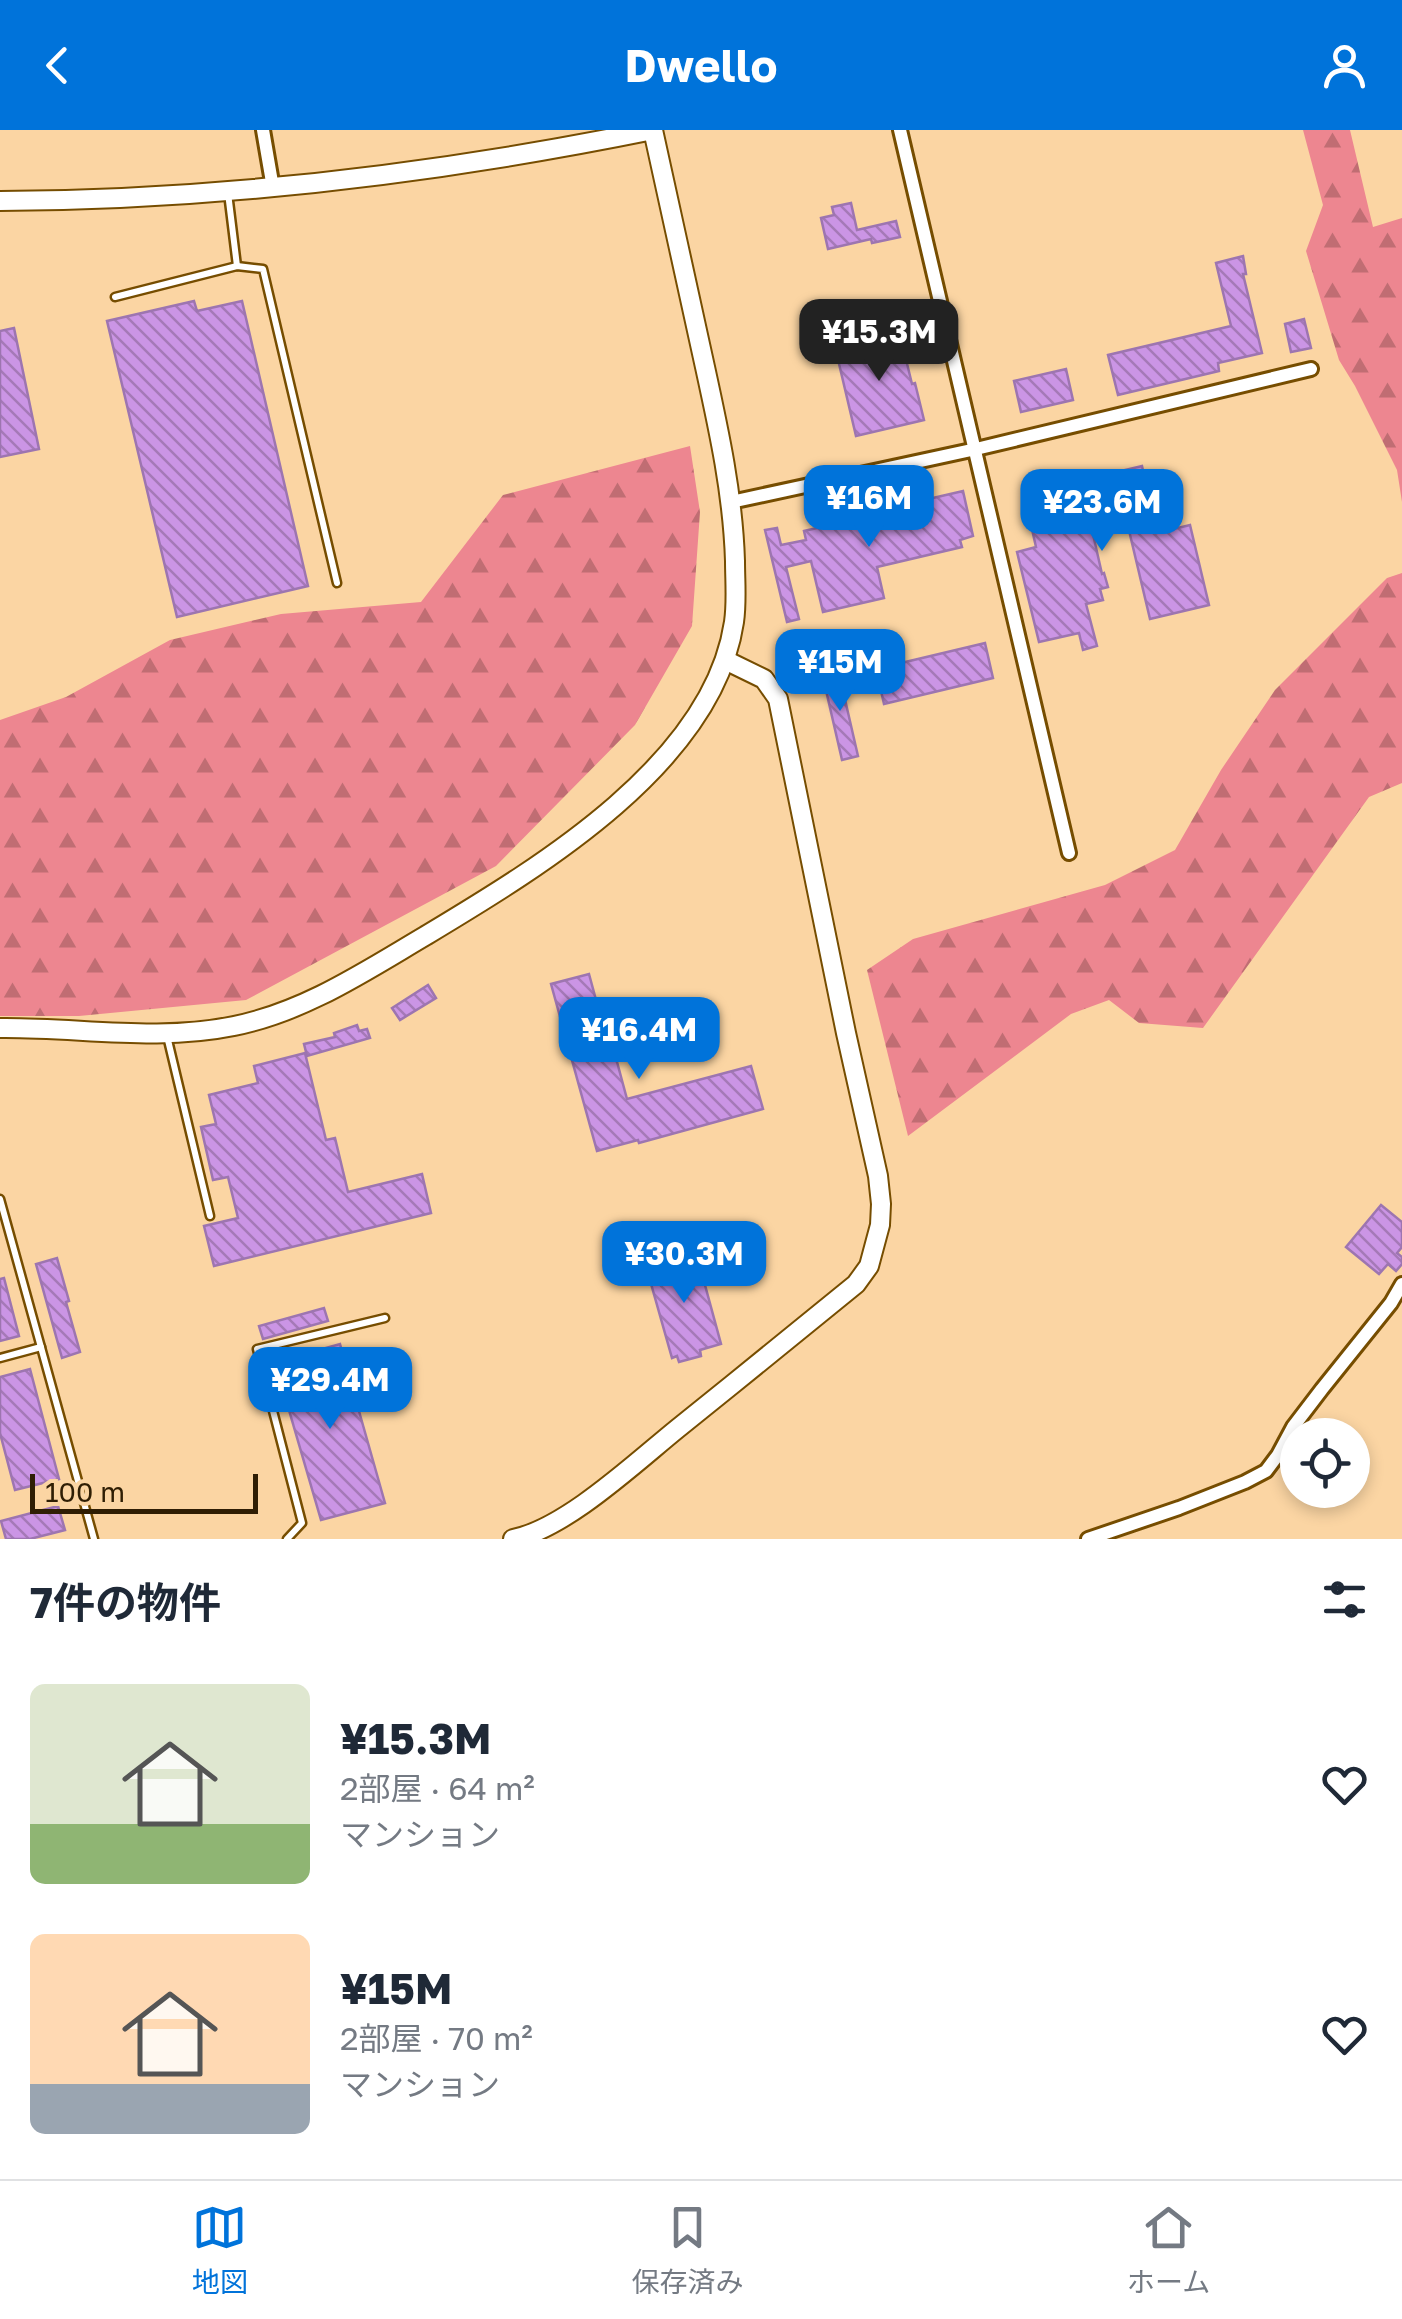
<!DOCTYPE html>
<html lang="ja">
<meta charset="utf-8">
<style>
:root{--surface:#fff;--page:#f2f2f3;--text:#1f2937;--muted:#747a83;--line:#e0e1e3;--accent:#0073da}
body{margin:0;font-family:"Golos Text","Noto Sans JP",sans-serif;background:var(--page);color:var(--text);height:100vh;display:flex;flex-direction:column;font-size:38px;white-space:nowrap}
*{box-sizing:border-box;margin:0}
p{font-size:32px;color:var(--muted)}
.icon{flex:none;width:55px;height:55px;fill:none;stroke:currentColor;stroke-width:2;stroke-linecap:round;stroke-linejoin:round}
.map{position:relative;height:1409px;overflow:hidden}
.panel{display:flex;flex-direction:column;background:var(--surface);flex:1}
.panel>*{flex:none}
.tools{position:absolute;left:1280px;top:1288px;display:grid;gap:20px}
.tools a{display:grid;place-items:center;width:90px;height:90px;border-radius:50%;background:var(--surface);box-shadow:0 5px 15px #0003;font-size:50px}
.scale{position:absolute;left:30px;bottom:25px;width:228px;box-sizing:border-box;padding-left:10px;border:5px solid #2f1e04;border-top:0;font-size:28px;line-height:35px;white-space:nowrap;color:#2f1e04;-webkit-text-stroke:8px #fbd5a3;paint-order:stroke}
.price{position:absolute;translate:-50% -85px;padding:0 22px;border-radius:20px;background:var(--accent);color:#fff;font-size:32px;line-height:65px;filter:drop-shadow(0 2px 5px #0008)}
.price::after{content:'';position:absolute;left:50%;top:60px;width:30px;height:22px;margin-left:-15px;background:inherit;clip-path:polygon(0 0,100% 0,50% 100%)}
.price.current{background:#222;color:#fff}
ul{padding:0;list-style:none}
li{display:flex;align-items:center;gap:30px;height:250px;padding:0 30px}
li span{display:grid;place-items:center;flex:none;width:280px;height:200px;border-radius:15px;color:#555}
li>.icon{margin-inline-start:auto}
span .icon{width:120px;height:120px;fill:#fffc;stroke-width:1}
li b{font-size:42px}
h2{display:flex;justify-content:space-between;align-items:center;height:120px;padding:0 30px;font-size:42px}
header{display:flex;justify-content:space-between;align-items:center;height:130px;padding:0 30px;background:var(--accent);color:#fff;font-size:45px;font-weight:700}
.tabs{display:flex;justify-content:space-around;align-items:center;height:140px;border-top:2px solid var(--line);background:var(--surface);font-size:28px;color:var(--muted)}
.tabs a{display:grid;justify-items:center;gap:5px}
.tabs .current{color:var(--accent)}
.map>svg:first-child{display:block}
</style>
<header><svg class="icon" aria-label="back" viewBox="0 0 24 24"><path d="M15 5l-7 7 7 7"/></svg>Dwello<svg class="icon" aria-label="person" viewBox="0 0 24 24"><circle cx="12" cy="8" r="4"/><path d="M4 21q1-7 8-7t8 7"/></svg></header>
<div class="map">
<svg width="1402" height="1409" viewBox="0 0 1402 1409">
<defs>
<pattern id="forest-firs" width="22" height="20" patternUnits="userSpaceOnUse" patternTransform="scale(2.5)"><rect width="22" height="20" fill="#ed8690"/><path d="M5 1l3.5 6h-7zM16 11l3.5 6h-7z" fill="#c06d73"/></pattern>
<pattern id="building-back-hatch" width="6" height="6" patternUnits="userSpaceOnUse" patternTransform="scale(2.5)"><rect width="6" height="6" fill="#cb95e5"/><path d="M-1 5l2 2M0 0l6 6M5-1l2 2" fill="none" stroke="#a579b7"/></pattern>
</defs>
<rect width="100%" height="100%" fill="#fbd5a3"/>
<!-- forest -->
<g fill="url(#forest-firs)">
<path d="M 1303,0 L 1350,0 L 1373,97 L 1402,88 L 1402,372 L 1397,340 L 1355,256 L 1339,230 L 1306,121 L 1323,75 Z"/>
<path d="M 690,316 L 700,382 L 692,496 L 635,595 L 496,736 L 246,870 L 79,886 L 0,886 L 0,590 L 66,567 L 170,510 L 281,484 L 421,472 L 503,365 Z"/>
<path d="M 1402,443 L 1402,653 L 1369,667 L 1203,898 L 1139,893 L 1109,870 L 1071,884 L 908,1006 L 867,840 L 913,809 L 1105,755 L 1175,720 L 1221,640 L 1275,560 L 1387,448 Z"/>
</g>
<!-- building -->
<g fill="url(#building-back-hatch)" stroke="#9d75b0" stroke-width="2.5">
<path d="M 851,73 L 857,100 L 896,91 L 900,107 L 872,113 L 871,109 L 828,119 L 821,88 L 834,85 L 832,77 Z"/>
<path d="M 1243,126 L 1246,144 L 1243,144 L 1262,223 L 1218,233 L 1219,241 L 1118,265 L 1108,225 L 1231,196 L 1216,133 Z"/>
<path d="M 194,171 L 197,181 L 242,171 L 308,456 L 177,487 L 107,191 Z"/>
<path d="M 1304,189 L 1311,218 L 1291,222 L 1285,194 Z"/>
<path d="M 898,197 L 912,254 L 915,253 L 924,290 L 856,306 L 836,221 L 871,213 L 869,203 Z"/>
<path d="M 14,198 L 39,319 L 0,327 L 0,201 Z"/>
<path d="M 1066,239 L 1073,270 L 1021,282 L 1014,251 Z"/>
<path d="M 1142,336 L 1157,403 L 1190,395 L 1209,475 L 1150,489 L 1127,392 L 1092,400 L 1102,444 L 1104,443 L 1108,457 L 1100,459 L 1103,470 L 1086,474 L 1097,516 L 1083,520 L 1079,503 L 1039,512 L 1017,422 L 1036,417 L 1024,364 Z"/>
<path d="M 963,361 L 973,406 L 960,410 L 962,417 L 877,437 L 884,468 L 823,482 L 811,431 L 786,437 L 799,489 L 787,492 L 765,400 L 777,398 L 781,415 L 806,410 L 804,401 L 865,387 L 867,394 L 897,387 L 894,377 Z"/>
<path d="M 985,513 L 993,548 L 884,574 L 876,539 Z"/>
<path d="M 838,539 L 858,626 L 842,630 L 822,543 Z"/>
<path d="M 589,844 L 602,892 L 606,891 L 627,969 L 751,936 L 763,979 L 639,1013 L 638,1010 L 597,1021 L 551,854 Z"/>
<path d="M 428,855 L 436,868 L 400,890 L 392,878 Z"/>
<path d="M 357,895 L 359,901 L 367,899 L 370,908 L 307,926 L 304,914 L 335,907 L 334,903 Z"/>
<path d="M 305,923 L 326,1010 L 335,1008 L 348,1062 L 422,1044 L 431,1083 L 214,1136 L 204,1096 L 238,1088 L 228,1047 L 213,1050 L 201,997 L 216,994 L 209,965 L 258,953 L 254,936 Z"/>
<path d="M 1381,1075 L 1402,1092 L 1402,1117 L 1397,1123 L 1402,1127 L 1402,1134 L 1396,1141 L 1388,1134 L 1379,1144 L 1346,1117 Z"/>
<path d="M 696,1122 L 721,1214 L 700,1220 L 701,1226 L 679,1232 L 677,1226 L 672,1228 L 646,1136 Z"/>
<path d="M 57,1128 L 69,1171 L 66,1172 L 80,1222 L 62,1228 L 36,1134 Z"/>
<path d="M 4,1148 L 19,1206 L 0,1211 L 0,1149 Z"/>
<path d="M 324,1178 L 328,1191 L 263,1209 L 259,1196 Z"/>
<path d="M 340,1214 L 385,1373 L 321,1390 L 275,1232 Z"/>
<path d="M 30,1239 L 59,1349 L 15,1360 L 0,1303 L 0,1247 Z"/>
<path d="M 58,1376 L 65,1400 L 30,1409 L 6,1409 L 1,1391 Z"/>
</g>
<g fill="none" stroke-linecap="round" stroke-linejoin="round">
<!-- lane casing -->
<g stroke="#764d00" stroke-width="11">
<g id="lane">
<path d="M 228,63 L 237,136"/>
<path d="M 115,167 L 237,136 L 263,139 L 337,453"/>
<path d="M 167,906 L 210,1086"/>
<path d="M 0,1069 L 94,1409"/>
<path d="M 0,1228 L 41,1217"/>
<path d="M 287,1409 L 302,1393 L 257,1219 L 385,1188"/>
</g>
</g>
<!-- street casing -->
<g stroke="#764d00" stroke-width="18">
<g id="street">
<path d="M 263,0 L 273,58"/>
<path d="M 900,0 L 1069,723"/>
<path d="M 731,372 L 976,319 L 1311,239"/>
<path d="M 1088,1409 L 1179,1378 L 1245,1352 L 1266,1341 L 1278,1325 L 1293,1297 L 1322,1259 L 1391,1173 L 1402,1154"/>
</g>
</g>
<!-- secondary casing -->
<g stroke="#764d00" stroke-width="22">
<g id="secondary">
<path d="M 0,71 C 222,70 436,44 653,0"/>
<path d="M 0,898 C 78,897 156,912 234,896 C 304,882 364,842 425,806 C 538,738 713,634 734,492 C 737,472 735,451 735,431 C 733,365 719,301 705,237 C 688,158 670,79 653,0"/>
<path d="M 513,1409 C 565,1399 635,1333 677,1299 C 737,1251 797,1202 856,1154 L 869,1136 L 880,1095 L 881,1074 L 878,1046 L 846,903 L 778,569 L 764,549 L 725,530"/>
</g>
</g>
<!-- lane -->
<use href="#lane" stroke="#fff" stroke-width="6"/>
<!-- street -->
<use href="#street" stroke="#fff" stroke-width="12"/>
<!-- secondary -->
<use href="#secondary" stroke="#fff" stroke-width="18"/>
</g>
</svg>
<div class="tools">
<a><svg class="icon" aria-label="locate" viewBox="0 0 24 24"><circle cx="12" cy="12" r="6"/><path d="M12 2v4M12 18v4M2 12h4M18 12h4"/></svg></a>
</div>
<div class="scale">100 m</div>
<b class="price current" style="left:879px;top:254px">¥15.3M</b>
<b class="price" style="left:869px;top:420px">¥16M</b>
<b class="price" style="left:1102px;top:424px">¥23.6M</b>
<b class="price" style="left:840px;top:584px">¥15M</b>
<b class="price" style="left:639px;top:952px">¥16.4M</b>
<b class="price" style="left:684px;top:1176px">¥30.3M</b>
<b class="price" style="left:330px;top:1302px">¥29.4M</b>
</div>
<section class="panel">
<h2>7件の物件<svg class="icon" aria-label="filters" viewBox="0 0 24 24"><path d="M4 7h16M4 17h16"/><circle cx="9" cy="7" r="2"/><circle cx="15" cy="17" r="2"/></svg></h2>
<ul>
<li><span style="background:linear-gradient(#dfe7d0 70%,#8fb573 0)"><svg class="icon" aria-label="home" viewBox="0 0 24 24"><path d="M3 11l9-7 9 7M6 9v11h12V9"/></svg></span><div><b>¥15.3M</b><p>2部屋 · 64 m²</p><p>マンション</p></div><svg class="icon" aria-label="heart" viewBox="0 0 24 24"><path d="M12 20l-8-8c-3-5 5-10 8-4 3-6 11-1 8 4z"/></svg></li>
<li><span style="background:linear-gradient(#ffd9b3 75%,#9aa5b1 0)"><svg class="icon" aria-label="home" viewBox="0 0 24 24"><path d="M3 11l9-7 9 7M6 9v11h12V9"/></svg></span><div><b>¥15M</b><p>2部屋 · 70 m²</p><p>マンション</p></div><svg class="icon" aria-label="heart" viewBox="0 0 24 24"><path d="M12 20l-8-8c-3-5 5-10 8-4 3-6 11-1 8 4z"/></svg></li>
</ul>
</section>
<nav class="tabs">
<a class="current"><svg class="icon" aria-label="map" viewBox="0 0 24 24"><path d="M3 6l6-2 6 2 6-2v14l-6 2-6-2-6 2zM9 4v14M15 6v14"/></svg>地図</a>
<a><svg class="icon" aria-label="saved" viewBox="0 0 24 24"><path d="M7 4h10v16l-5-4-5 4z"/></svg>保存済み</a>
<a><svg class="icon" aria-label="home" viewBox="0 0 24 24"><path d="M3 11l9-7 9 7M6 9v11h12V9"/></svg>ホーム</a>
</nav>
